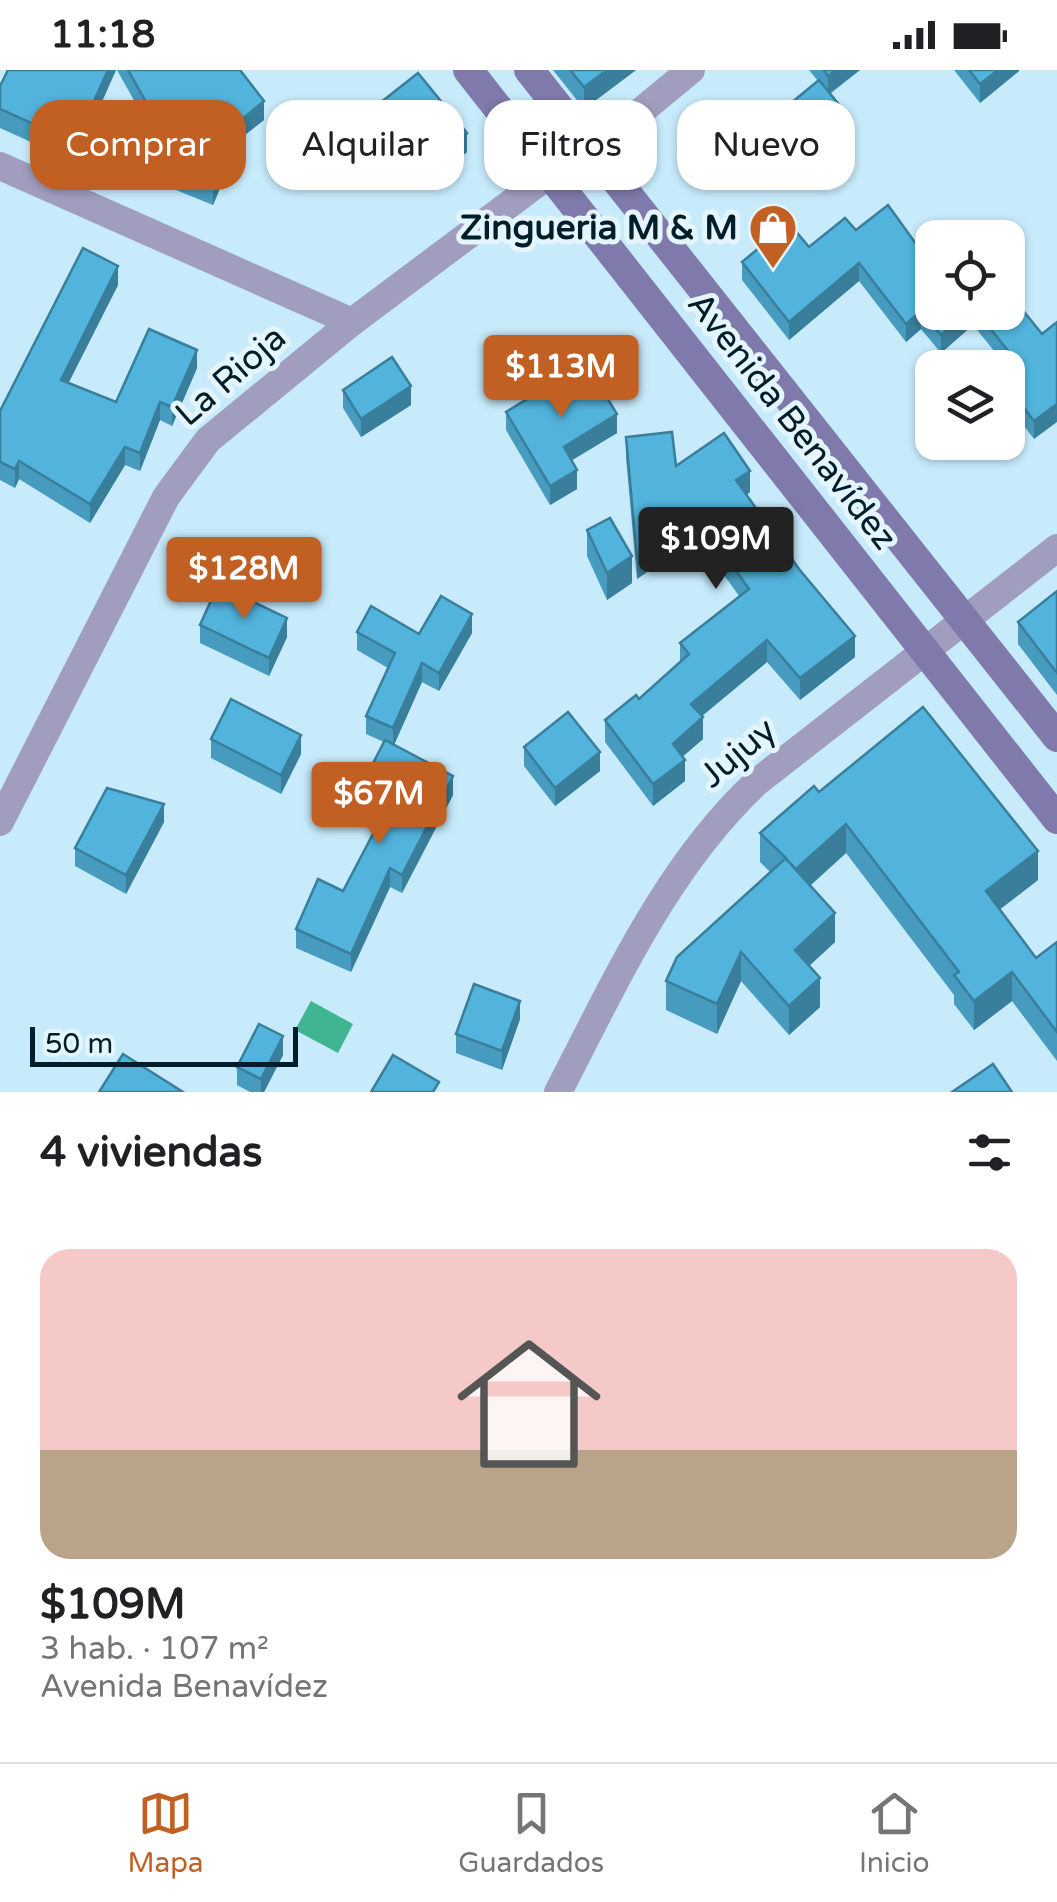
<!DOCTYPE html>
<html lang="es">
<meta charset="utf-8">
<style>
:root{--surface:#fff;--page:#f6f6f6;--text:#202124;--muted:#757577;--line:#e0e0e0;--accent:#c26023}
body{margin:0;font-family:"Varela Round",sans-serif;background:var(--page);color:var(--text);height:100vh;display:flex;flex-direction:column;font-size:38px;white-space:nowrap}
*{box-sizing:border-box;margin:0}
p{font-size:32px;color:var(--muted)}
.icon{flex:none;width:55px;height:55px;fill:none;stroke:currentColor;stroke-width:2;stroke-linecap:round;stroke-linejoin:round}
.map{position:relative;height:1022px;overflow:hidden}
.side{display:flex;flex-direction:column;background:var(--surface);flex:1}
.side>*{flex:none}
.banner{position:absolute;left:30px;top:30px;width:998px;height:90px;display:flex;gap:20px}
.buttons{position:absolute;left:915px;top:150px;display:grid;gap:20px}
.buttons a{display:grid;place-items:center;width:110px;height:110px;border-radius:20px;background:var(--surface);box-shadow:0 2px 8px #0004;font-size:50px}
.scale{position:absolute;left:30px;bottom:25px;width:268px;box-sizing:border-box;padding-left:10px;border:5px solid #001e2a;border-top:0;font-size:28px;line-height:35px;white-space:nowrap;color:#001e2a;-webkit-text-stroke:8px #e4f5fe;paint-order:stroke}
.price{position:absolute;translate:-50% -85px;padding:0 22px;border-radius:10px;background:var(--accent);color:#fff;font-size:32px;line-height:65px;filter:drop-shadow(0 2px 5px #0008)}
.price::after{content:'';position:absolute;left:50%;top:60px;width:30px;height:22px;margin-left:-15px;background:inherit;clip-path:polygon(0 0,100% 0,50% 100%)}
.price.selected{background:#222;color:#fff}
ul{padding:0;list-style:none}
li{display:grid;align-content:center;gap:20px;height:530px;padding:0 40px}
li+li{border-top:2px solid var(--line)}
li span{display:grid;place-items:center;height:310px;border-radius:30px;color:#555}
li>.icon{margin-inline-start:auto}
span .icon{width:180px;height:180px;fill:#fffc;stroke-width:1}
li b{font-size:42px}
h2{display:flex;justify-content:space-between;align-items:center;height:120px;padding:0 40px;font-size:42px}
.pill{padding:0 35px;border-radius:30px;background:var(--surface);box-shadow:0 2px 8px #0004;font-size:35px;line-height:90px}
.pill.selected{background:var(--accent);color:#fff}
.status{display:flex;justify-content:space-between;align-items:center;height:70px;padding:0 50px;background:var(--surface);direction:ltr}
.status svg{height:28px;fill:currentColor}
.tab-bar{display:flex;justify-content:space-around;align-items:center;height:140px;border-top:2px solid var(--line);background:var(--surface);font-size:28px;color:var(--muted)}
.tab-bar a{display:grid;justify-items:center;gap:5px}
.tab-bar .selected{color:var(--accent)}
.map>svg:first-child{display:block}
</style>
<div class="status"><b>11:18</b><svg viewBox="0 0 49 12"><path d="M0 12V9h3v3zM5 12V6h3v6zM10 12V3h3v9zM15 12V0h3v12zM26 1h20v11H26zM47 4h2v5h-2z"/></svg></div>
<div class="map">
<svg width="1057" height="1022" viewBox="0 0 1057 1022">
<rect width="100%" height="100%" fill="#c8ebfc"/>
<!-- water -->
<path fill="#3fb691" d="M 311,931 L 353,954 L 338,983 L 295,960 Z"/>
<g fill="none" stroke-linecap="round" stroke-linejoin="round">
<!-- minor -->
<g stroke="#a09dbf" stroke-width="28">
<path d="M 594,80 L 691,0"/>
<path d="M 0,96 L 352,252"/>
<path d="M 0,752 L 166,427 L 208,370 L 352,252 L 551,103"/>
<path d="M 558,1022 C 615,913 666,797 757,712 L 1057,478"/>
</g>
<!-- secondary -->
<g stroke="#7f7aab" stroke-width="30">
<path d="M 468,0 L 1057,749"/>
<path d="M 529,0 L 1057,667"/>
</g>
</g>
<!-- wall -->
<g fill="#479bbe">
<path d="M 8,0 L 116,0 L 75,92 L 0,58 L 0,16 Z"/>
<path d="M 117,0 L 240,0 L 264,50 L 241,68 L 213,135 L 166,116 L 166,97 L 168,91 Z"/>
<path d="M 553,0 L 636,0 L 584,39 Z"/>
<path d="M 809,0 L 860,0 L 830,24 L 841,56 L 830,65 L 836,91 L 806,116 L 768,70 L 768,52 L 818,11 Z"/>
<path d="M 954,0 L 1019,0 L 1019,1 L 980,33 Z"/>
<path d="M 380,33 L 467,82 L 429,113 L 380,52 Z"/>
<path d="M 845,148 L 932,242 L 1008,242 L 1042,264 L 1034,369 L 1008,335 L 1008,298 L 973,255 L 941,283 L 921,259 L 906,272 L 859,211 L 789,270 L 742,210 L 742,192 L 809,177 Z"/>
<path d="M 118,215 L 68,313 L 116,332 L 197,298 L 172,356 L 160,350 L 140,401 L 125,395 L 90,453 L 19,409 L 15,418 L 0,410 L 0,341 Z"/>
<path d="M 343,320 L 411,335 L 361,367 L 343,338 Z"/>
<path d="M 506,342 L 617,363 L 572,390 L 577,419 L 550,435 L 506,360 Z"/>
<path d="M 626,367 L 676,396 L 750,422 L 747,425 L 855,587 L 800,630 L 767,592 L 702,646 L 703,669 L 683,686 L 685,711 L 653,736 L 605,672 L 605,650 L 639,629 L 680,592 L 680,573 L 739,526 L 697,467 L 637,509 L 626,388 Z"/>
<path d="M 587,460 L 632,513 L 607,530 L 587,486 Z"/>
<path d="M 1057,521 L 1057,625 L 1018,574 L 1018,552 Z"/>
<path d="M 200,555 L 287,567 L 269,606 L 200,573 Z"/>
<path d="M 357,562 L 419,564 L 472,563 L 439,621 L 422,612 L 394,675 L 453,725 L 402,823 L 390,817 L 351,902 L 296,878 L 296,859 L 343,821 L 388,737 L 366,726 L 366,707 L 384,672 L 366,664 L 366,646 L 388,598 L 357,580 Z"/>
<path d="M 211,669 L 301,684 L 281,724 L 211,688 Z"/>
<path d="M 524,677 L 600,701 L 555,736 L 524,696 Z"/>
<path d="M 819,722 L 1038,810 L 1000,839 L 1036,888 L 1057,872 L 1057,991 L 1012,931 L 974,960 L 954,934 L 954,925 L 846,783 L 810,816 L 835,872 L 809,896 L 820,937 L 789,965 L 741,911 L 717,964 L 666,940 L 666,911 L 770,802 L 760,792 L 760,763 Z"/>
<path d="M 164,752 L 126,824 L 75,796 L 75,778 Z"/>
<path d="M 520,949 L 502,1000 L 456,983 L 456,964 Z"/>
<path d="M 283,985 L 264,1022 L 250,1022 L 237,1015 L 237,997 Z"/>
</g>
<!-- shaded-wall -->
<g fill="#397e9b">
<path d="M 108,0 L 116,0 L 75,92 L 75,73 Z"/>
<path d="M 607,0 L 636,0 L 584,39 L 584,17 Z"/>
<path d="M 836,0 L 860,0 L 828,24 L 828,6 Z"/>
<path d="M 998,0 L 1019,0 L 1019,1 L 980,33 L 980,14 Z"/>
<path d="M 264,31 L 264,50 L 241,68 L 213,135 L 213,117 L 241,50 Z"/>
<path d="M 841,37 L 841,56 L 821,73 L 821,54 Z"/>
<path d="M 467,63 L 467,82 L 429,113 L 429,94 Z"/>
<path d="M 836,73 L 836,91 L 806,116 L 806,97 Z"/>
<path d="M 859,193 L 859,211 L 789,270 L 789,252 Z"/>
<path d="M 118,196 L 118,215 L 61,328 L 61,310 Z"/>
<path d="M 921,241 L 921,259 L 906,272 L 906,254 Z"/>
<path d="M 967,242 L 973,242 L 973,255 L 941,283 L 941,265 Z"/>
<path d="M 197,280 L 197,298 L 172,356 L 172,337 Z"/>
<path d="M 411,316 L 411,335 L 361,367 L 361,349 Z"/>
<path d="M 160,332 L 160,350 L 140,401 L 140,383 Z"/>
<path d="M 1057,334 L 1057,352 L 1034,369 L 1034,351 Z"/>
<path d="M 617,344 L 617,363 L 564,395 L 564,377 Z"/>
<path d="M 125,377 L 125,395 L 90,453 L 90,434 Z"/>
<path d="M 19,391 L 19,409 L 15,418 L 15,399 Z"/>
<path d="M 577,400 L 577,419 L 550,435 L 550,416 Z"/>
<path d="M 750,401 L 750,422 L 736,432 L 736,410 Z"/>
<path d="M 697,446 L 697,467 L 637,509 L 637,488 Z"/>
<path d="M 632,486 L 632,513 L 607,530 L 607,503 Z"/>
<path d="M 472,544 L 472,563 L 439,621 L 439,603 Z"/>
<path d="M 287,548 L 287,567 L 269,606 L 269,588 Z"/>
<path d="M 855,566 L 855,587 L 800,630 L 800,608 Z"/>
<path d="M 767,570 L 767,592 L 691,655 L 691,634 Z"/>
<path d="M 422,593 L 422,612 L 393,677 L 393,658 Z"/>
<path d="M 703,647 L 703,669 L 673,695 L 673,674 Z"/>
<path d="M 301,665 L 301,684 L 281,724 L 281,705 Z"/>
<path d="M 600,682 L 600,701 L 555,736 L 555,718 Z"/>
<path d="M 685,690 L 685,711 L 653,736 L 653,714 Z"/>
<path d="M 453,706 L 453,725 L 402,823 L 402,805 Z"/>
<path d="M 164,734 L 164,752 L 126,824 L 126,805 Z"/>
<path d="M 846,754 L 846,783 L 796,828 L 796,799 Z"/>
<path d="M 1038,781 L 1038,810 L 986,850 L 986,821 Z"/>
<path d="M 390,798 L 390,817 L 351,902 L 351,884 Z"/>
<path d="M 835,843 L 835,872 L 795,909 L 795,880 Z"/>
<path d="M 741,882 L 741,911 L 717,964 L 717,934 Z"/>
<path d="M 1012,902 L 1012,931 L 974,960 L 974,931 Z"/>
<path d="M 820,908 L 820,937 L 789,965 L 789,936 Z"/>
<path d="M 520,931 L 520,949 L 502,1000 L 502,981 Z"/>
<path d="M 283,966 L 283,985 L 264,1022 L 261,1022 L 261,1009 Z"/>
</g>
<!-- building -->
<g fill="#52b4dd" stroke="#397e9b" stroke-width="2.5">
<path d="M 8,0 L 108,0 L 75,73 L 0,39 L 0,16 Z"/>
<path d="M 128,0 L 240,0 L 264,31 L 241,50 L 213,117 L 166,97 L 173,80 Z"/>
<path d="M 570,0 L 607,0 L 584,17 Z"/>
<path d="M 824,0 L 836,0 L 828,6 Z"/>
<path d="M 969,0 L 998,0 L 980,14 Z"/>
<path d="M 418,3 L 467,63 L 429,94 L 380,33 Z"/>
<path d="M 819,10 L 841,37 L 821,54 L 836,73 L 806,97 L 768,52 Z"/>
<path d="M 888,135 L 924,185 L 928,182 L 932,187 L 932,242 L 967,242 L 941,265 L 921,241 L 906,254 L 859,193 L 789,252 L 742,192 L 789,153 L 809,177 L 845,148 L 856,160 Z"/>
<path d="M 83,178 L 118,196 L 61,310 L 116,332 L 149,259 L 197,280 L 172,337 L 160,332 L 140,383 L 125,377 L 90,434 L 19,391 L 15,399 L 0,392 L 0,341 Z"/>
<path d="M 1008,222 L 1042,264 L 1057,252 L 1057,334 L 1034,351 L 1008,317 L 1008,299 L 1017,292 L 977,242 L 1008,242 Z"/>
<path d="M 392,287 L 411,316 L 361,349 L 343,320 Z"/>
<path d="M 586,293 L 617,344 L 564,377 L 577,400 L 550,416 L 506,342 Z"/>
<path d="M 672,362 L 676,396 L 724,363 L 750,401 L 736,410 L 799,499 L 855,566 L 800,608 L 767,570 L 691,634 L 703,647 L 673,674 L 685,690 L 653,714 L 605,650 L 636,625 L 639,629 L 689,584 L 680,573 L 749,519 L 697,446 L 637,488 L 626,367 Z"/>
<path d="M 610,448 L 632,486 L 607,503 L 587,460 Z"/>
<path d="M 218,515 L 287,548 L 269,588 L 200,555 Z"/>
<path d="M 1057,521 L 1057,603 L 1018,552 Z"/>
<path d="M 441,526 L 472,544 L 439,603 L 422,593 L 393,658 L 366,646 L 395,583 L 357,562 L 371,536 L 419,564 Z"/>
<path d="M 231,629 L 301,665 L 281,705 L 211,669 Z"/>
<path d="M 923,637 L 1038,781 L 986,821 L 1036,888 L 1057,872 L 1057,962 L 1012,902 L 974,931 L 954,905 L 959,902 L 846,754 L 796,799 L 786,789 L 835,843 L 795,880 L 820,908 L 789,936 L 741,882 L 717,934 L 666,911 L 677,887 L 786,788 L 760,763 L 814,716 L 819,722 Z"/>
<path d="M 568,642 L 600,682 L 555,718 L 524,677 Z"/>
<path d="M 385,670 L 453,706 L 402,805 L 390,798 L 351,884 L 296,859 L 318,809 L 343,821 L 395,722 L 366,707 Z"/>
<path d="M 107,718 L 164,734 L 126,805 L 75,778 Z"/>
<path d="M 474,914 L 520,931 L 502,981 L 456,964 Z"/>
<path d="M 259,954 L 283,966 L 261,1009 L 237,997 Z"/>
<path d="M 123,984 L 183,1022 L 99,1022 Z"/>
<path d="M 393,985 L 439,1012 L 433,1022 L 371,1022 Z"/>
<path d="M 993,994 L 1012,1022 L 952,1022 Z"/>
</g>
<!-- icons -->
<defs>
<g id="shop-pin" transform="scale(2.5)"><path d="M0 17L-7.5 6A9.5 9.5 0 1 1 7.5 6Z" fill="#c26023" stroke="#e4f5fe"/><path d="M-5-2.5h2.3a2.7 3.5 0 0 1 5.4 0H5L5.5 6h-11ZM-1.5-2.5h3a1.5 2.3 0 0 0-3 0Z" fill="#fff"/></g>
</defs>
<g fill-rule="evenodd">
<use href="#shop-pin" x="773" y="158"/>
</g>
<g text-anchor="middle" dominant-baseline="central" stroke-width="10" stroke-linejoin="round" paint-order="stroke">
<!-- poi labels -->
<g font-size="35" font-weight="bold" fill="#001e2a" stroke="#e4f5fe" text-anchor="end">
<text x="738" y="158">Zingueria M &amp; M</text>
</g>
<!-- street labels -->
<g font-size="35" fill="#001e2a" stroke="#e4f5fe">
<text transform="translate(231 306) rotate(-41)">La Rioja</text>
<text transform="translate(792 351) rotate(52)">Avenida Benavídez</text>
<text transform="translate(738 683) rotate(-40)">Jujuy</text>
</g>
</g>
</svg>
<div class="buttons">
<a><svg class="icon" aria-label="locate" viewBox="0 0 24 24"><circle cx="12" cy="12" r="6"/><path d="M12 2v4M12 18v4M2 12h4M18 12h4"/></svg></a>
<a><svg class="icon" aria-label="layers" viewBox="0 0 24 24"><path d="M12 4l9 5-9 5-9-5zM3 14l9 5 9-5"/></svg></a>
</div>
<div class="scale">50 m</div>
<b class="price" style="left:561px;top:350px">$113M</b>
<b class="price selected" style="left:716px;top:522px">$109M</b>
<b class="price" style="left:244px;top:552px">$128M</b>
<b class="price" style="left:379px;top:777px">$67M</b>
<div class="banner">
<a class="pill selected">Comprar</a>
<a class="pill">Alquilar</a>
<a class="pill">Filtros</a>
<a class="pill">Nuevo</a>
</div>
</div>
<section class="side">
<h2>4 viviendas<svg class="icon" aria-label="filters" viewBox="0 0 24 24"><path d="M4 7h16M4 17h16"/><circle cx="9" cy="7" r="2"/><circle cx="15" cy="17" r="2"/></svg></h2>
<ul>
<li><span style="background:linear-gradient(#f6c9c9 65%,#b9a48a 0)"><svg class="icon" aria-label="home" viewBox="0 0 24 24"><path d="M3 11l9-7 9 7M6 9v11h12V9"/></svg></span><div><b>$109M</b><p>3 hab. · 107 m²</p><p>Avenida Benavídez</p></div></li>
</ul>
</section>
<nav class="tab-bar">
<a class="selected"><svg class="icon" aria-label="map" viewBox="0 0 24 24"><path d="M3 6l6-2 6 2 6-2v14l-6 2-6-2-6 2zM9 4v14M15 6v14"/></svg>Mapa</a>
<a><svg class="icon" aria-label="saved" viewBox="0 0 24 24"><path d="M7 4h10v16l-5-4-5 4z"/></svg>Guardados</a>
<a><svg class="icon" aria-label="home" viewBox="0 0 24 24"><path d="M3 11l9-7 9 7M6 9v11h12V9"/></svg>Inicio</a>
</nav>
